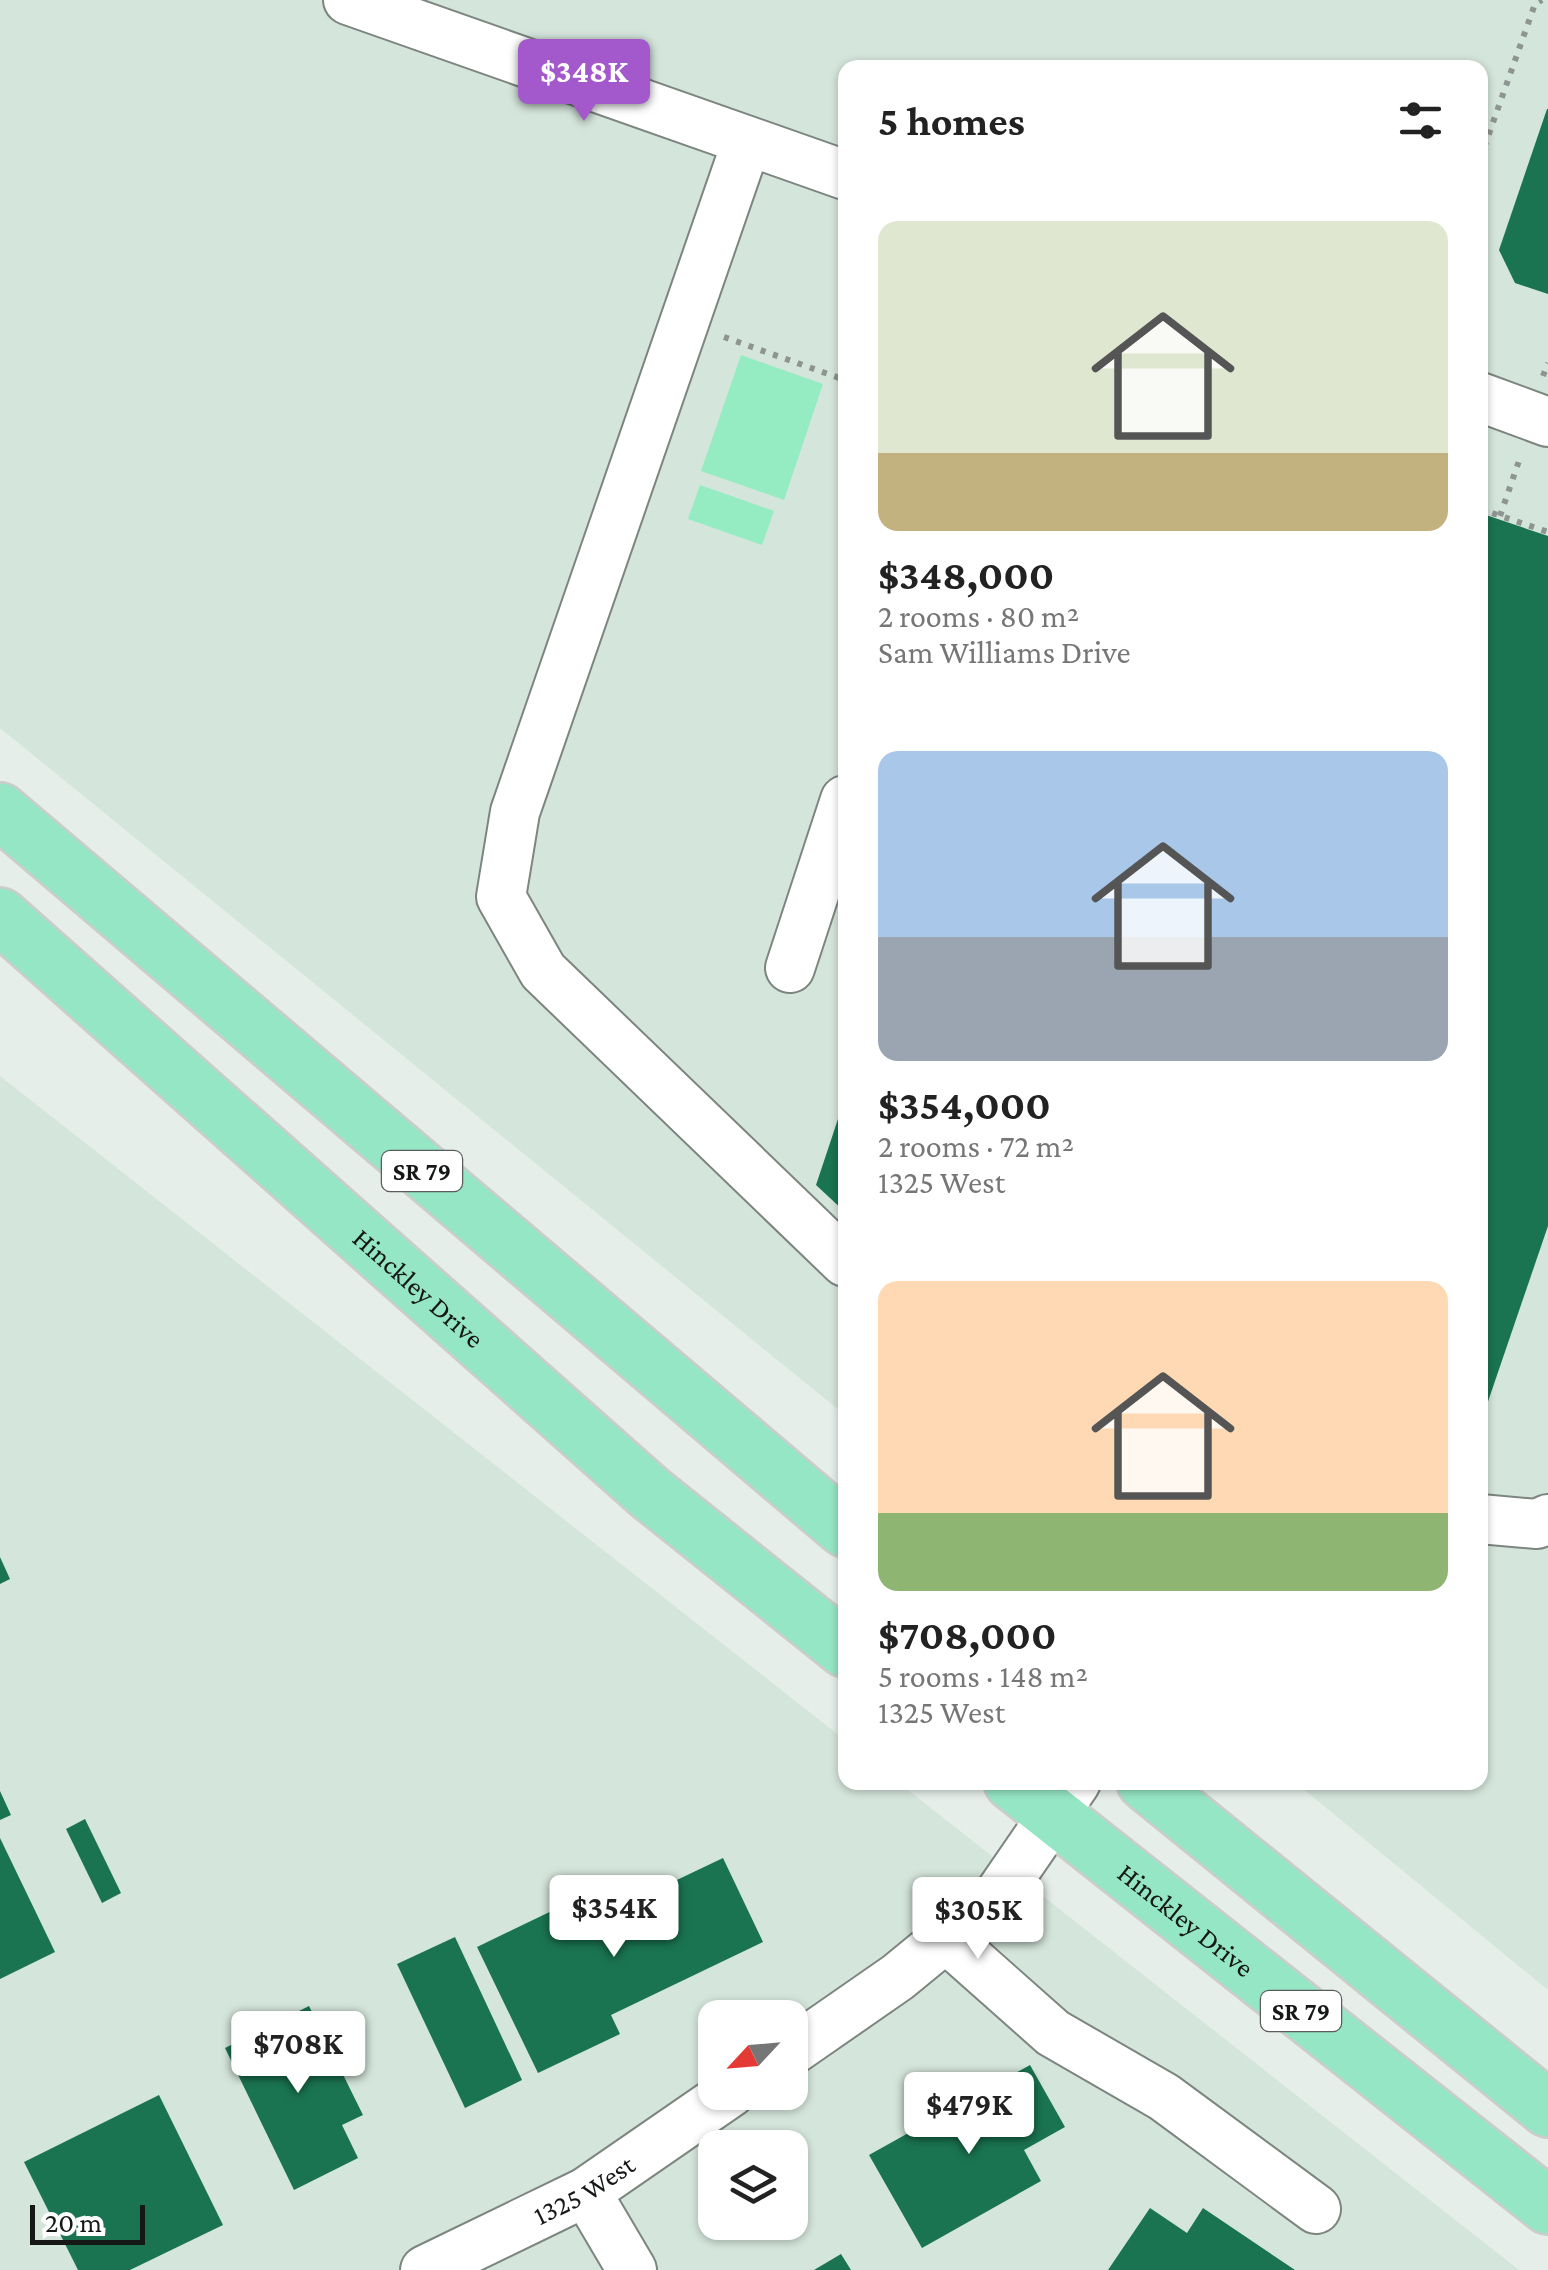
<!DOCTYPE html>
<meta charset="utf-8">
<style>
:root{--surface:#fff;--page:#f6f6f6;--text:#222;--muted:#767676;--accent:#a358cb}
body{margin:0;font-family:"Crimson Pro",serif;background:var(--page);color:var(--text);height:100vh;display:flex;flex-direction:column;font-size:38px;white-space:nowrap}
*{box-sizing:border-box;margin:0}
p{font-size:32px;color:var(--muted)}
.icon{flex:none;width:55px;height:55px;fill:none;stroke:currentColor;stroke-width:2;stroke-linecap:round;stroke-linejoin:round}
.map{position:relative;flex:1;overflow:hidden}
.details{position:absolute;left:838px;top:60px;width:650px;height:1730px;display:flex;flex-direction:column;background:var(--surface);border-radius:20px;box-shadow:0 2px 8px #0004}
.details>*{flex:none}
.needle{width:65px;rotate:244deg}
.tools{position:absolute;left:698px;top:2000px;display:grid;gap:20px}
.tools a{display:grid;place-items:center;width:110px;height:110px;border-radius:20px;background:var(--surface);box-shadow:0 2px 8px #0004;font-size:50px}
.scale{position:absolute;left:30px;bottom:25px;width:115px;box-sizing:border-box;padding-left:10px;border:5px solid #151817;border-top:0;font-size:28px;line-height:35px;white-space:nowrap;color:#151817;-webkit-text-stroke:8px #fff;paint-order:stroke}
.price{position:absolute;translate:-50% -85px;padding:0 22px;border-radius:10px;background:#fff;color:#222;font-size:32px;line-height:65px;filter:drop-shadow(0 2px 5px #0008)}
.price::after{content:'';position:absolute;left:50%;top:60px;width:30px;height:22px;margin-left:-15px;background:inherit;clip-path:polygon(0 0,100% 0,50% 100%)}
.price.active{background:var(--accent);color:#fff}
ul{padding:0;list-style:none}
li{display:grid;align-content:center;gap:20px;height:530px;padding:0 40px}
li span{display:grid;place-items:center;height:310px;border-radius:20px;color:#555}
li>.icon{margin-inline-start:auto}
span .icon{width:180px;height:180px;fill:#fffc;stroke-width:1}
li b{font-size:42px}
h2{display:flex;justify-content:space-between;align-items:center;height:120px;padding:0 40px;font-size:42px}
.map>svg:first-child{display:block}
</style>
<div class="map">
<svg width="1548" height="2270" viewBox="0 0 1548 2270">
<rect width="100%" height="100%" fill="#e5eee9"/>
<!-- built -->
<g fill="#d4e5db" fill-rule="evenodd">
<path d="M 0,0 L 1548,0 L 1548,1990 L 1296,1783 L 1480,1782 L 1480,68 L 845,68 L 845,1415 L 0,728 Z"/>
<path d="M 0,1076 L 845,1740 L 845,1782 L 899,1783 L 1519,2270 L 0,2270 ZM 715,2018 L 790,2018 L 790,2092 L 715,2092 ZM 715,2148 L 790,2148 L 790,2222 L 715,2222 Z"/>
</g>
<!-- green -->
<g fill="#95ecc2">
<path d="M 741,355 L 823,384 L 784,500 L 701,471 Z"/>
<path d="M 700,485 L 774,511 L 762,545 L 688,519 Z"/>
</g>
<!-- building -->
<g fill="#1a7451">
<path d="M 1547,109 L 1548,109 L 1548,294 L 1515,283 L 1499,250 Z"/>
<path d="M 1480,513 L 1548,536 L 1548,1226 L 1481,1422 Z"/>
<path d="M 844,1101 L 845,1101 L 845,1212 L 816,1185 Z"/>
<path d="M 0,1557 L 10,1579 L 0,1584 Z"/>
<path d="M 0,1791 L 11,1815 L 0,1820 Z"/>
<path d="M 85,1819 L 121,1893 L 102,1903 L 66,1829 Z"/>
<path d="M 0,1838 L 55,1952 L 0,1979 Z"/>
<path d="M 723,1858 L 763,1942 L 611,2015 L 620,2034 L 538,2073 L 477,1947 L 562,1906 L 574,1929 Z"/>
<path d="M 455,1937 L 522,2080 L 465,2108 L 397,1964 Z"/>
<path d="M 309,2006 L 363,2115 L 342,2125 L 358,2158 L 294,2190 L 225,2048 Z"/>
<path d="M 1030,2065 L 1065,2127 L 1024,2150 L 1041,2181 L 922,2248 L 869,2155 Z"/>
<path d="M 159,2095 L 223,2225 L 130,2270 L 78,2270 L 24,2162 Z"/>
<path d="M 1150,2208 L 1187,2233 L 1203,2208 L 1295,2270 L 1108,2270 Z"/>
<path d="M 841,2254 L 851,2270 L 814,2270 Z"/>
</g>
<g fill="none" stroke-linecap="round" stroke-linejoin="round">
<!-- minor casing -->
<g stroke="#7d8580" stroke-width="52">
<g id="minor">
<path d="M 348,0 L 845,175"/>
<path d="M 747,141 L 515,812 L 501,897 L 543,971 L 845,1262"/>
<path d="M 1480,397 L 1548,422"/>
<path d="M 790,968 L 845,800"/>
<path d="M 1480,1519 L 1537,1524 L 1548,1519"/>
<path d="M 946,1938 L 1053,2033 L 1164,2097 L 1316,2209"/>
<path d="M 790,2052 L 898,1977 L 999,1894 L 1076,1782"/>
<path d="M 586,2192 L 632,2270"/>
<path id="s1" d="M 425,2270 L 586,2192 L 731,2092"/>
</g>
</g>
<!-- major casing -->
<g stroke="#ccc" stroke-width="60">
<g id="major">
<path d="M 0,811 L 845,1529"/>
<path id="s2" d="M 0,916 L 650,1493 L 845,1649"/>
<path id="s3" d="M 1012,1782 L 1548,2206"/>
<path d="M 1145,1782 L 1548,2109"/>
</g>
</g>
<!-- path -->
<g stroke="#8d9491" stroke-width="6" stroke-dasharray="5 8" stroke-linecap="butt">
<path d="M 1480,159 L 1535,4 L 1542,0"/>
<path d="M 724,337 L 845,380"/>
<path d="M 1543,376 L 1548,363"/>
<path d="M 1480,509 L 1548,532"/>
<path d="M 1500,516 L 1521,455"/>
</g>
<!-- minor -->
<use href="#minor" stroke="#fff" stroke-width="48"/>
<!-- major -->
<use href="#major" stroke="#95e6c4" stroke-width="55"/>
</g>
<g text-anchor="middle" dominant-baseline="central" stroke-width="10" stroke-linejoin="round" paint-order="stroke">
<!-- shield labels -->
<g fill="#fff" stroke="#5b5d5d" stroke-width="2.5">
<rect x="382" y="1151" width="80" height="40" rx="8"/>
<rect x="1261" y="1991" width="80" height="40" rx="8"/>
</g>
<g font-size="25" font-weight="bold" fill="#151817">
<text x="422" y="1171">SR 79</text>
<text x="1301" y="2011">SR 79</text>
</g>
<!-- street labels -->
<g font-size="28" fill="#151817" stroke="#fff">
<text stroke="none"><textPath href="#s2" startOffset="560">Hinckley Drive</textPath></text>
<text stroke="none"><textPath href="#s3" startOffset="222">Hinckley Drive</textPath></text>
<text stroke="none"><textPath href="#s1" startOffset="178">1325 West</textPath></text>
</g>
</g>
</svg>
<div class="tools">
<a><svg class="needle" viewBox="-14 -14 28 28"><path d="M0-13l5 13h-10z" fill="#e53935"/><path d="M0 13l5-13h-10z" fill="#767676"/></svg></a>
<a><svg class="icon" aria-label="layers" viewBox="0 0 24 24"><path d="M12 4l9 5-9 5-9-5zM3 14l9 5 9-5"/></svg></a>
</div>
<div class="scale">20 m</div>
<b class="price active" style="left:584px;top:124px">$348K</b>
<b class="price" style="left:614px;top:1960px">$354K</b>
<b class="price" style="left:978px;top:1962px">$305K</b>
<b class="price" style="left:298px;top:2096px">$708K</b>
<b class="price" style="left:969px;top:2157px">$479K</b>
<section class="details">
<h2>5 homes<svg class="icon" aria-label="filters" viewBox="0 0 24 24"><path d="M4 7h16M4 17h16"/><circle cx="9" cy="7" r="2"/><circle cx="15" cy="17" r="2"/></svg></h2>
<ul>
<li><span style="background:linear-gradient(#dfe7d0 75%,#c2b280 0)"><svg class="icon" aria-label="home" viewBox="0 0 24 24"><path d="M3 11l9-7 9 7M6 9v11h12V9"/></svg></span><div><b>$348,000</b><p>2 rooms · 80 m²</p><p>Sam Williams Drive</p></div></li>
<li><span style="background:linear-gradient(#a9c7e8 60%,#9aa5b1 0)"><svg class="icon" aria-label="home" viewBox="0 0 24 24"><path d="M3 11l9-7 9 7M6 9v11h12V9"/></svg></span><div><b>$354,000</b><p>2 rooms · 72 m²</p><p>1325 West</p></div></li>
<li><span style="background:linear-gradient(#ffd9b3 75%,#8fb573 0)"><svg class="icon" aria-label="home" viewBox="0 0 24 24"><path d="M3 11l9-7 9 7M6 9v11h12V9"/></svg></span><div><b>$708,000</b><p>5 rooms · 148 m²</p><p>1325 West</p></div></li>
</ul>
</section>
</div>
